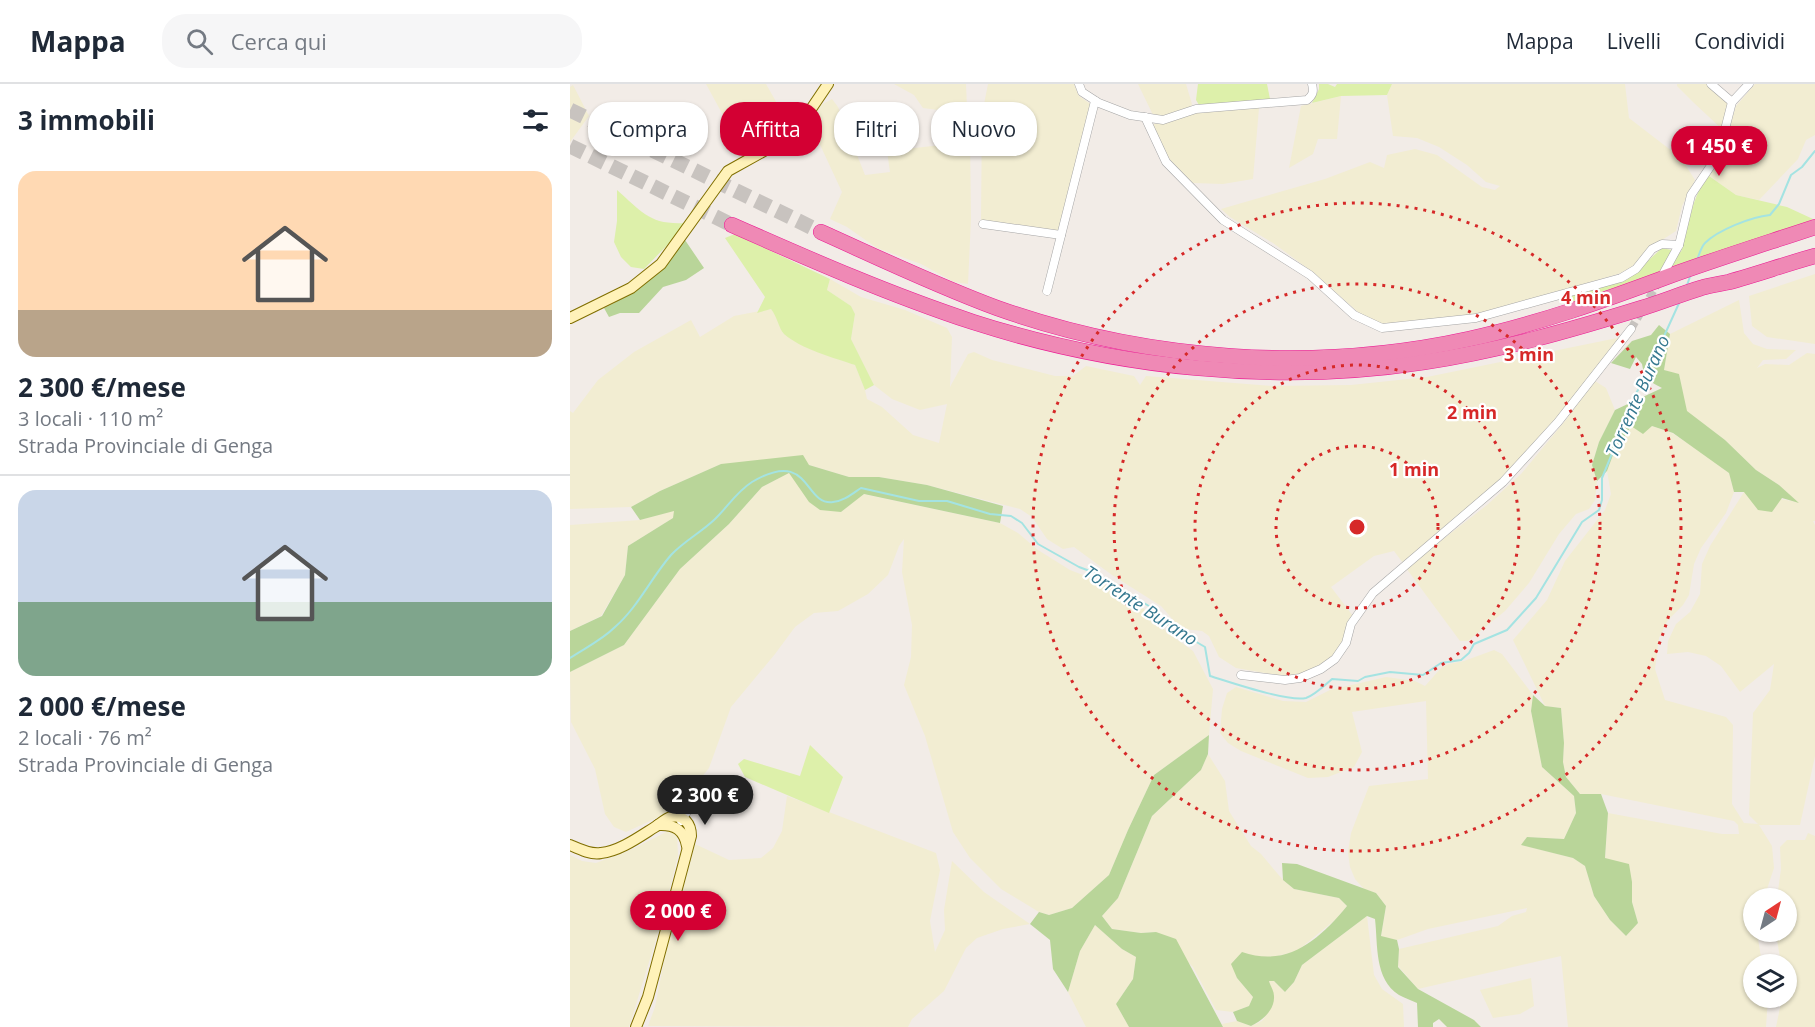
<!DOCTYPE html>
<html lang="it">
<meta charset="utf-8">
<style>
:root{--surface:#fff;--page:#f6f6f7;--text:#1f2937;--muted:#747a83;--line:#e0e1e3;--accent:#d30033}
body{margin:0;font-family:"Open Sans",sans-serif;background:var(--page);color:var(--text);height:100vh;display:flex;flex-direction:column;font-size:22px;white-space:nowrap}
*{box-sizing:border-box;margin:0}
p{font-size:20px;color:var(--muted)}
.icon{flex:none;width:33px;height:33px;fill:none;stroke:currentColor;stroke-width:2;stroke-linecap:round;stroke-linejoin:round}
.map{position:relative;flex:1;overflow:hidden}
.drawer{display:flex;flex-direction:column;background:var(--surface);width:570px}
.drawer>*{flex:none}
.guide{position:absolute;left:18px;top:18px;width:570px;height:54px;display:flex;gap:12px}
.needle{width:39px;rotate:36deg}
.controls{position:absolute;left:1173px;top:804px;display:grid;gap:12px}
.controls a{display:grid;place-items:center;width:54px;height:54px;border-radius:50%;background:var(--surface);box-shadow:0 2px 4px #0004;font-size:30px}
.price{position:absolute;translate:-50% -51px;padding:0 14px;border-radius:21px;background:var(--accent);color:#fff;font-size:20px;line-height:39px;filter:drop-shadow(0 2px 3px #0008)}
.price::after{content:'';position:absolute;left:50%;top:36px;width:18px;height:14px;margin-left:-9px;background:inherit;clip-path:polygon(0 0,100% 0,50% 100%)}
.price.active{background:#222;color:#fff}
ul{padding:0;list-style:none}
li{display:grid;align-content:center;gap:12px;height:318px;padding:0 18px}
li+li{border-top:2px solid var(--line)}
li span{display:grid;place-items:center;height:186px;border-radius:18px;color:#555}
li>.icon{margin-inline-start:auto}
span .icon{width:108px;height:108px;fill:#fffc;stroke-width:1}
li b{font-size:26px}
h2{display:flex;justify-content:space-between;align-items:center;height:72px;padding:0 18px;font-size:26px}
.pill{padding:0 21px;border-radius:24px;background:var(--surface);box-shadow:0 2px 4px #0004;font-size:21px;line-height:54px}
.pill.active{background:var(--accent);color:#fff}
header{display:flex;align-items:center;gap:36px;box-sizing:border-box;height:84px;padding:0 30px;background:var(--surface);border-bottom:2px solid var(--line)}
header strong{font-size:28px}
nav{display:flex;gap:33px;margin-inline-start:auto;font-size:21px}
.search{width:420px;height:54px;background:var(--page);display:flex;align-items:center;gap:15px;box-sizing:border-box;padding:0 21px;border-radius:24px;color:var(--muted);font-size:22px}
main{display:flex;flex:1;min-height:0}
.map>svg:first-child{display:block}
</style>
<header>
<strong>Mappa</strong>
<div class="search"><svg class="icon" aria-label="search" viewBox="0 0 24 24"><circle cx="10" cy="10" r="6"/><path d="M15 15l6 6"/></svg>Cerca qui</div>
<nav><a>Mappa</a><a>Livelli</a><a>Condividi</a></nav>
</header>
<main>
<section class="drawer">
<h2>3 immobili<svg class="icon" aria-label="filters" viewBox="0 0 24 24"><path d="M4 7h16M4 17h16"/><circle cx="9" cy="7" r="2"/><circle cx="15" cy="17" r="2"/></svg></h2>
<ul>
<li><span style="background:linear-gradient(#ffd9b3 75%,#b9a48a 0)"><svg class="icon" aria-label="home" viewBox="0 0 24 24"><path d="M3 11l9-7 9 7M6 9v11h12V9"/></svg></span><div><b>2 300 €/mese</b><p>3 locali · 110 m²</p><p>Strada Provinciale di Genga</p></div></li>
<li><span style="background:linear-gradient(#c9d6e8 60%,#7fa58c 0)"><svg class="icon" aria-label="home" viewBox="0 0 24 24"><path d="M3 11l9-7 9 7M6 9v11h12V9"/></svg></span><div><b>2 000 €/mese</b><p>2 locali · 76 m²</p><p>Strada Provinciale di Genga</p></div></li>
</ul>
</section>
<div class="map">
<svg width="1245" height="943" viewBox="0 0 1245 943">
<rect width="100%" height="100%" fill="#f2ece7"/>
<!-- farmland -->
<g fill="#f2edd2">
<path d="M 136,0 L 196,0 L 220,42 L 172,66 Z"/>
<path d="M 324,0 L 396,0 L 397,24 L 376,27 L 353,24 L 344,11 Z"/>
<path d="M 418,0 L 504,0 L 509,12 L 522,21 L 490,149 L 411,136 L 412,30 Z"/>
<path d="M 568,0 L 616,0 L 622,20 L 620,25 L 595,33 L 584,33 Z"/>
<path d="M 822,0 L 1055,0 L 1059,34 L 1111,74 L 1125,96 L 1112,122 L 1106,147 L 1081,163 L 1064,182 L 1051,189 L 906,232 L 814,241 L 802,237 L 789,229 L 744,189 L 703,159 L 660,133 L 651,125 L 755,95 L 800,78 L 814,84 L 817,71 L 845,65 L 867,71 L 912,103 L 925,106 L 930,102 L 916,98 L 897,81 L 869,63 L 847,54 L 823,52 L 817,11 Z"/>
<path d="M 1107,0 L 1138,0 L 1160,20 L 1153,46 L 1123,18 L 1107,2 Z"/>
<path d="M 1185,0 L 1245,0 L 1245,51 L 1236,56 L 1228,75 L 1189,116 L 1166,111 L 1139,92 L 1153,65 L 1166,22 Z"/>
<path d="M 3,1 L 19,32 L 0,58 L 0,3 Z"/>
<path d="M 771,12 L 767,55 L 748,55 L 743,70 L 719,84 L 731,22 Z"/>
<path d="M 262,15 L 268,23 L 295,91 L 320,88 L 317,67 L 372,61 L 400,53 L 401,135 L 398,200 L 384,198 L 351,180 L 307,164 L 277,143 L 260,135 L 272,108 L 239,37 L 249,22 Z"/>
<path d="M 689,24 L 683,95 L 653,100 L 623,99 L 600,76 L 583,44 L 584,40 L 602,37 L 626,29 Z"/>
<path d="M 1245,190 L 1245,260 L 1197,253 L 1182,242 L 1179,212 Z"/>
<path d="M 260,195 L 291,213 L 335,226 L 377,244 L 382,253 L 380,303 L 398,270 L 404,268 L 422,276 L 485,292 L 503,292 L 516,282 L 564,292 L 570,301 L 576,292 L 703,302 L 781,301 L 857,293 L 1052,253 L 980,344 L 932,398 L 833,479 L 824,467 L 804,472 L 761,503 L 783,532 L 767,571 L 750,584 L 728,592 L 713,592 L 666,584 L 649,573 L 639,552 L 632,547 L 613,545 L 605,538 L 591,522 L 542,491 L 504,463 L 493,465 L 477,455 L 462,433 L 450,425 L 357,401 L 309,393 L 279,393 L 239,381 L 151,380 L 90,407 L 61,423 L 0,425 L 0,327 L 3,329 L 28,296 L 64,268 L 121,236 L 130,253 L 164,232 L 201,225 L 207,233 L 213,249 L 270,276 L 285,281 L 295,306 L 297,315 L 312,323 L 343,351 L 369,359 L 377,320 L 350,326 L 322,315 L 304,301 L 281,255 L 285,230 L 281,222 L 257,206 Z"/>
<path d="M 1169,216 L 1174,249 L 1183,260 L 1197,265 L 1226,266 L 1216,275 L 1193,276 L 1187,284 L 1195,280 L 1219,281 L 1237,269 L 1245,270 L 1245,437 L 1243,437 L 1245,441 L 1245,672 L 1230,741 L 1189,741 L 1202,762 L 1204,784 L 1194,814 L 1184,814 L 1184,848 L 1187,848 L 1192,880 L 1184,880 L 1184,914 L 1198,914 L 1196,943 L 998,943 L 991,872 L 848,905 L 828,882 L 829,865 L 928,842 L 942,832 L 956,828 L 957,824 L 858,845 L 827,856 L 811,853 L 816,822 L 806,809 L 794,805 L 785,795 L 780,783 L 778,768 L 781,749 L 799,702 L 858,695 L 856,617 L 782,628 L 792,668 L 784,683 L 758,693 L 738,694 L 671,667 L 658,659 L 650,649 L 652,625 L 657,609 L 666,603 L 713,617 L 736,618 L 760,606 L 816,593 L 845,597 L 855,602 L 872,583 L 879,580 L 894,577 L 924,566 L 932,570 L 963,611 L 961,627 L 972,683 L 1004,712 L 1006,729 L 994,755 L 957,753 L 952,761 L 1003,774 L 1015,782 L 1024,812 L 1040,836 L 1056,852 L 1068,839 L 1062,818 L 1062,798 L 1035,775 L 1038,729 L 1152,750 L 1169,750 L 1168,741 L 1164,737 L 1031,710 L 1010,710 L 996,693 L 993,678 L 994,659 L 991,624 L 975,622 L 943,556 L 977,516 L 995,477 L 1035,426 L 1041,410 L 1037,387 L 1043,371 L 1061,342 L 1082,342 L 1102,349 L 1137,372 L 1159,389 L 1164,408 L 1156,429 L 1131,464 L 1124,480 L 1119,511 L 1113,521 L 1098,536 L 1089,554 L 1085,585 L 1095,616 L 1156,633 L 1163,641 L 1162,720 L 1174,739 L 1188,740 L 1179,731 L 1183,629 L 1200,606 L 1204,580 L 1170,608 L 1151,582 L 1136,572 L 1118,568 L 1097,570 L 1098,557 L 1106,540 L 1120,528 L 1130,510 L 1132,480 L 1140,462 L 1174,408 L 1227,418 L 1209,401 L 1186,386 L 1155,356 L 1116,327 L 1109,291 L 1094,286 L 1100,250 Z"/>
<path d="M 1025,297 L 1036,304 L 1045,326 L 1029,358 L 1022,381 L 1027,397 L 1025,416 L 1019,425 L 1006,430 L 989,450 L 959,499 L 935,527 L 898,557 L 890,557 L 836,484 L 917,421 L 951,390 L 995,337 Z"/>
<path d="M 219,389 L 271,428 L 293,410 L 430,439 L 448,449 L 468,466 L 500,486 L 531,498 L 567,518 L 598,549 L 623,567 L 643,605 L 639,651 L 584,691 L 558,746 L 539,791 L 502,824 L 479,831 L 469,828 L 431,805 L 400,774 L 383,748 L 355,652 L 334,601 L 341,573 L 342,541 L 332,488 L 334,455 L 329,462 L 318,491 L 298,510 L 268,527 L 244,529 L 225,543 L 205,570 L 161,623 L 139,684 L 131,694 L 124,710 L 106,725 L 56,748 L 44,743 L 35,730 L 25,685 L 1,638 L 0,588 L 54,561 L 110,485 L 159,440 L 192,403 Z"/>
<path d="M 105,426 L 103,434 L 58,462 L 55,491 L 31,532 L 0,547 L 0,441 L 70,436 Z"/>
<path d="M 638,670 L 655,697 L 659,727 L 681,762 L 691,770 L 713,796 L 724,805 L 769,814 L 777,822 L 765,836 L 727,867 L 700,874 L 687,874 L 667,894 L 683,913 L 679,922 L 663,928 L 646,926 L 623,883 L 586,848 L 571,849 L 542,845 L 532,832 L 548,814 L 582,732 L 631,686 Z"/>
<path d="M 217,712 L 366,769 L 370,786 L 360,837 L 365,868 L 375,846 L 374,826 L 382,777 L 414,808 L 460,840 L 433,845 L 407,854 L 396,864 L 374,907 L 342,935 L 338,943 L 78,942 L 85,923 L 98,857 L 125,760 L 159,776 L 191,774 L 203,764 L 212,747 Z"/>
<path d="M 98,747 L 107,751 L 108,771 L 92,836 L 59,943 L 0,943 L 0,771 L 12,777 L 26,779 L 65,764 Z"/>
<path d="M 1238,749 L 1245,752 L 1245,943 L 1206,943 L 1212,914 L 1216,914 L 1216,880 L 1211,880 L 1206,850 L 1206,848 L 1216,848 L 1216,814 L 1207,814 L 1211,785 L 1210,763 L 1217,756 L 1235,756 Z"/>
<path d="M 797,832 L 804,891 L 812,905 L 833,920 L 834,943 L 653,943 L 652,940 L 667,937 L 681,942 L 692,937 L 701,924 L 699,897 L 704,897 L 715,908 L 724,898 L 732,881 Z"/>
<path d="M 525,841 L 552,865 L 566,873 L 563,895 L 546,920 L 559,943 L 516,943 L 498,908 L 510,867 Z"/>
<path d="M 961,894 L 964,922 L 950,930 L 923,934 L 910,906 Z"/>
</g>
<!-- grass -->
<g fill="#ddf0aa">
<path d="M 628,0 L 697,0 L 700,15 L 629,21 L 626,16 Z"/>
<path d="M 749,0 L 758,0 L 765,3 L 767,0 L 822,0 L 817,11 L 771,12 L 742,19 L 749,5 Z"/>
<path d="M 1139,92 L 1166,111 L 1217,123 L 1243,135 L 1229,142 L 999,222 L 995,213 L 1058,195 L 1092,164 L 1111,168 C 1119,144 1121,111 1139,92 Z"/>
<path d="M 47,106 C 72,128 80,141 115,139 L 105,153 L 74,185 L 61,183 L 51,173 L 44,158 L 47,137 Z"/>
<path d="M 165,150 L 260,195 L 257,206 L 281,222 L 285,230 L 281,255 L 304,301 L 295,306 L 285,281 C 264,274 231,265 214,250 C 209,245 207,232 201,225 L 187,229 L 195,213 L 155,154 Z"/>
<path d="M 240,661 L 273,693 L 259,729 L 175,693 L 168,680 L 174,675 L 230,692 Z"/>
</g>
<!-- forest -->
<g fill="#b9d599">
<path d="M 115,156 L 134,184 L 116,196 L 93,203 L 69,229 L 50,229 L 39,233 L 34,224 C 66,210 93,182 115,156 Z"/>
<path d="M 1089,241 L 1100,250 L 1094,286 L 1109,290 L 1117,327 L 1155,356 L 1186,386 L 1209,401 L 1229,419 L 1212,414 L 1202,428 L 1188,426 L 1174,408 L 1164,408 L 1159,389 L 1103,349 L 1082,342 L 1073,350 L 1061,342 L 1043,371 L 1037,387 L 1027,397 L 1022,381 L 1029,358 L 1045,326 L 1092,304 C 1080,298 1074,294 1072,280 L 1066,273 L 1060,285 L 1041,279 L 1062,257 L 1081,251 Z"/>
<path d="M 233,371 L 239,381 L 279,393 L 309,393 L 357,401 L 433,422 L 430,439 L 294,410 L 271,428 L 250,426 L 239,418 L 219,389 L 192,403 L 159,440 L 110,485 L 54,561 L 0,588 L 0,547 L 32,532 L 55,491 L 58,462 L 103,434 L 104,427 L 70,436 L 61,423 L 90,407 L 151,380 Z"/>
<path d="M 963,611 L 975,622 L 991,624 L 994,659 L 993,678 L 996,693 L 1010,710 L 1031,710 L 1038,729 L 1035,774 L 1059,780 L 1062,798 L 1062,818 L 1068,839 L 1056,852 L 1040,836 L 1024,812 L 1015,782 L 1003,774 L 951,761 L 957,753 L 994,755 L 1006,729 L 1004,712 L 972,683 L 961,627 Z"/>
<path d="M 639,651 L 638,670 L 631,686 L 582,732 L 548,814 L 532,832 L 542,845 L 571,849 L 586,848 L 606,855 L 653,943 L 559,943 L 546,920 L 563,895 L 566,873 L 552,865 L 525,841 L 510,867 L 498,908 L 483,885 L 480,856 L 460,840 L 469,828 L 479,831 L 502,824 L 539,791 L 558,746 L 584,691 Z"/>
<path d="M 712,779 L 727,780 L 806,809 L 816,822 L 811,852 L 827,856 L 829,865 L 828,883 L 848,905 L 904,936 L 911,943 L 877,943 L 869,935 L 863,939 L 863,943 L 848,943 L 847,919 C 841,916 834,914 829,911 C 804,895 808,861 805,835 L 797,832 L 732,881 L 724,898 L 715,908 L 704,897 L 699,897 C 700,901 704,907 704,912 C 705,926 692,937 681,942 L 667,937 L 663,928 L 679,922 L 683,913 L 667,894 L 661,880 L 672,868 C 717,884 749,856 777,822 L 769,814 L 724,805 L 713,796 Z"/>
</g>
<g fill="none" stroke-linecap="round" stroke-linejoin="round">
<!-- stream -->
<g stroke="#a4e3e2" stroke-width="2">
<path d="M 1127,176 C 1129,171 1131,163 1135,159 C 1148,146 1181,133 1200,131 L 1209,120 L 1221,91 L 1232,83 L 1245,67"/>
<path d="M 1117,201 L 1121,190"/>
<path d="M 0,574 C 15,564 32,556 45,543 C 68,523 81,494 101,471 C 113,458 130,449 144,436 C 157,424 166,408 182,398 C 241,363 233,422 263,418 C 274,417 282,410 291,404 L 349,417 L 377,417 L 420,430 L 441,432 L 452,439 L 468,460 L 509,483 L 525,489 L 587,527 L 599,542 L 635,563 L 640,592 C 660,598 717,618 736,614 C 745,611 755,601 762,595 L 788,597 L 795,593 L 820,588 L 853,591 L 871,579 L 891,576 L 899,569 L 904,560 L 937,546 L 966,514 L 1012,438 L 1029,426 L 1032,416 L 1032,394 L 1050,350 L 1061,318 L 1075,294 L 1110,217"/>
</g>
<!-- street-tunnel -->
<path stroke="#c8c3bf" stroke-width="8" stroke-dasharray="8 4" stroke-linecap="butt" d="M 1061,245 L 1089,197"/>
<!-- highway-tunnel -->
<g stroke="#c8c3bf" stroke-width="15" stroke-dasharray="15 8" stroke-linecap="butt">
<path d="M 0,26 L 251,148"/>
<path d="M 0,62 L 162,141"/>
</g>
<!-- street casing -->
<g stroke="#a5a5a5" stroke-width="9">
<g id="street">
<path d="M 509,0 L 512,8 L 529,19 L 560,31 L 593,36 L 626,25 L 737,16 C 743,11 744,8 742,0"/>
<path d="M 1141,0 L 1162,18"/>
<path d="M 575,33 L 596,78 L 653,136 L 740,191 L 784,231 L 812,244 L 906,234 L 1051,194 L 1066,185 L 1082,165 L 1092,160 L 1109,161"/>
<path d="M 413,140 L 491,151"/>
<path d="M 1092,192 L 1109,161 L 1121,111 L 1140,83 L 1151,61 L 1162,18 L 1179,0"/>
<path d="M 477,207 L 525,17"/>
<path d="M 671,591 L 715,596 L 730,594 L 751,585 L 765,575 L 776,559 L 781,540 L 803,509 L 933,398 L 988,338 L 1061,245"/>
<path d="M 111,737 L 122,720"/>
</g>
</g>
<!-- secondary casing -->
<g stroke="#816f00" stroke-width="12">
<g id="secondary">
<path d="M 0,234 L 61,204 L 91,180 L 158,87 L 210,58 L 233,37 L 258,0"/>
<path d="M 88,741 C 105,740 114,746 117,762"/>
<path d="M 0,761 C 9,765 21,771 31,769 C 50,767 69,753 85,743 C 90,740 95,735 101,733 C 114,730 121,740 121,752 L 78,913 L 66,943"/>
</g>
</g>
<!-- highway casing -->
<g stroke="#eb1a94" stroke-width="16">
<g id="highway">
<path d="M 162,141 C 241,176 321,211 403,238 C 546,284 705,301 854,278 C 928,267 1001,246 1072,224 C 1092,218 1111,210 1131,204 C 1140,201 1150,200 1159,198 C 1188,190 1216,180 1245,172"/>
<path d="M 251,148 C 309,174 367,202 427,224 C 576,277 744,289 899,255 C 968,240 1035,216 1102,191 C 1149,174 1197,159 1245,143"/>
</g>
</g>
<!-- street -->
<use href="#street" stroke="#fff" stroke-width="8"/>
<!-- secondary -->
<use href="#secondary" stroke="#fff2b9" stroke-width="10"/>
<!-- highway -->
<use href="#highway" stroke="#ef89b5" stroke-width="15"/>
</g>
<!-- distance rings -->
<g fill="none" stroke="#d62828" stroke-width="3" stroke-dasharray="3 6">
<circle cx="787" cy="443" r="81"/>
<circle cx="787" cy="443" r="162"/>
<circle cx="787" cy="443" r="243"/>
<circle cx="787" cy="443" r="324"/>
</g>
<g text-anchor="middle" dominant-baseline="central" stroke-width="4.5" stroke-linejoin="round" paint-order="stroke">
<!-- water labels -->
<g font-size="18" font-style="italic" fill="#367990" stroke="#fff">
<text transform="translate(1067 312) rotate(-66)">Torrente Burano</text>
<text transform="translate(571 521) rotate(33)">Torrente Burano</text>
</g>
</g>
<circle cx="787" cy="443" r="9" fill="#d62828" stroke="#fff" stroke-width="3"/>
<g font-size="18" text-anchor="middle" font-weight="bold" fill="#d62828" stroke="#fff" stroke-width="4.5" stroke-linejoin="round" paint-order="stroke">
<text x="1016" y="220">4 min</text>
<text x="959" y="277">3 min</text>
<text x="902" y="335">2 min</text>
<text x="844" y="392">1 min</text>
</g>
</svg>
<div class="controls">
<a><svg class="needle" viewBox="-14 -14 28 28"><path d="M0-13l5 13h-10z" fill="#e53935"/><path d="M0 13l5-13h-10z" fill="#747a83"/></svg></a>
<a><svg class="icon" aria-label="layers" viewBox="0 0 24 24"><path d="M12 4l9 5-9 5-9-5zM3 14l9 5 9-5"/></svg></a>
</div>
<b class="price" style="left:1149px;top:93px">1 450 €</b>
<b class="price active" style="left:135px;top:742px">2 300 €</b>
<b class="price" style="left:108px;top:858px">2 000 €</b>
<div class="guide">
<a class="pill">Compra</a>
<a class="pill active">Affitta</a>
<a class="pill">Filtri</a>
<a class="pill">Nuovo</a>
</div>
</div>
</main>
